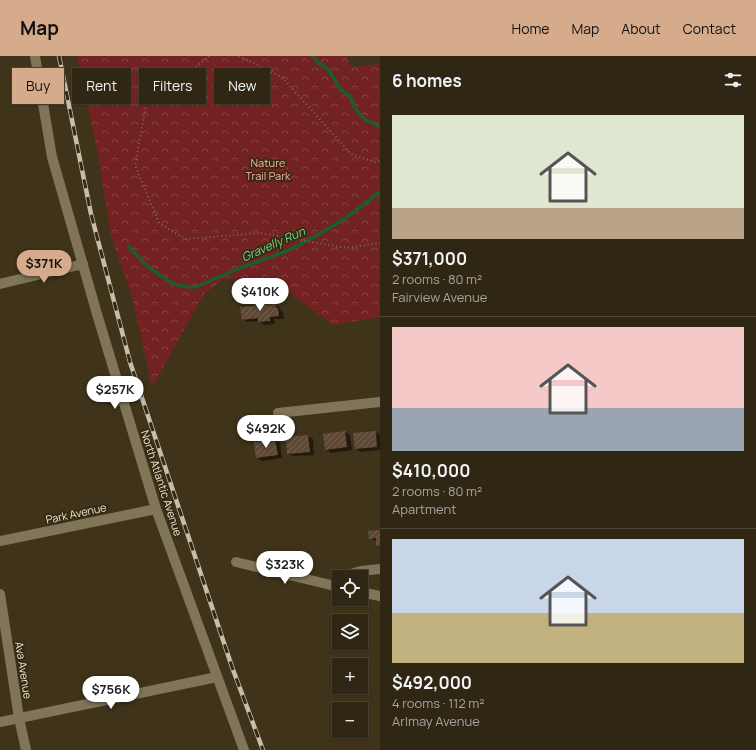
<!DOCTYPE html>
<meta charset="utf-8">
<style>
:root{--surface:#2f2714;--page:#372f1d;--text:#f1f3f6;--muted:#a7a5a0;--line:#4a4434;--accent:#d6ab8b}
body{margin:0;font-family:Manrope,sans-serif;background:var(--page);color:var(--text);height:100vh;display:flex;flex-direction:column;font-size:15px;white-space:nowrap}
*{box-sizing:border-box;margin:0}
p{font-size:13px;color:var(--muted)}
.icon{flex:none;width:22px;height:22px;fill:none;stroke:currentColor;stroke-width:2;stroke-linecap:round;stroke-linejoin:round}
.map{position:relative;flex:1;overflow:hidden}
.drawer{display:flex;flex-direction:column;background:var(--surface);width:376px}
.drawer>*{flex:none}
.guide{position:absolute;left:12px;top:12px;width:308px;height:36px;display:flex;gap:8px}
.fabs{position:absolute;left:332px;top:514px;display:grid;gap:8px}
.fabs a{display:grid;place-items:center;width:36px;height:36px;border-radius:0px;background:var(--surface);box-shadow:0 1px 3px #0004,0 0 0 1px var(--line);font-size:20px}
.price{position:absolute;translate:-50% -34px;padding:0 9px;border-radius:14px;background:#fff;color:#222;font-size:13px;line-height:26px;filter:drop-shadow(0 1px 2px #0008)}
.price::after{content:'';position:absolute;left:50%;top:24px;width:12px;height:9px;margin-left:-6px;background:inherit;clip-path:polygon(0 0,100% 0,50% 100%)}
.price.active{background:var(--accent);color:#111}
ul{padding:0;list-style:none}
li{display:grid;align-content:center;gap:8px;height:212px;padding:0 12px}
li+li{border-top:1px solid var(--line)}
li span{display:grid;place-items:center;height:124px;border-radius:0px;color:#555}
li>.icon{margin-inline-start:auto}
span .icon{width:72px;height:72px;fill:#fffc;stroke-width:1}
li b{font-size:17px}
h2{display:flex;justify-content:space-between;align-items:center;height:48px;padding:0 12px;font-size:17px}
.pill{padding:0 14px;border-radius:0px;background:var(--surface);box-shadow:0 1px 3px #0004,0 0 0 1px var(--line);font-size:14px;line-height:36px}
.pill.active{background:var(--accent);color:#111}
header{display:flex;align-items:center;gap:24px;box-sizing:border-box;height:56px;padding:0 20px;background:var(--accent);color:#111}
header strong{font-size:19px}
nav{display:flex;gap:22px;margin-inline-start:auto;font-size:14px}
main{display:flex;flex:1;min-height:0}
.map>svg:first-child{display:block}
</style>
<header>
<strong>Map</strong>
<nav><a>Home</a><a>Map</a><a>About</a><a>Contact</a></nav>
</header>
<main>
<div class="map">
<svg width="380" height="694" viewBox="0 0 380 694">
<defs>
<pattern id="park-crowns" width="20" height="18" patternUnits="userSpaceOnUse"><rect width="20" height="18" fill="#722321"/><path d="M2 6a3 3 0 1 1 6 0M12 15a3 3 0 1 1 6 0" fill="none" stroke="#864340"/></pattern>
<pattern id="building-hatch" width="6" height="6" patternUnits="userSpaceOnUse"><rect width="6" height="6" fill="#604836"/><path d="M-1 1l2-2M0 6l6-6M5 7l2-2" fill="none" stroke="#776252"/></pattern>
</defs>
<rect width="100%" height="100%" fill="#3f341a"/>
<!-- park -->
<path fill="url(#park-crowns)" d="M 77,0 L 346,0 L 351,11 L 380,8 L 380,261 L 333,269 L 272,224 L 224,223 L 204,238 L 152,331 L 132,241 L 111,180 L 97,93 Z"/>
<!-- shadow -->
<g fill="#0007">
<path d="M 275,249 L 280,252 L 281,254 L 283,256 L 284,263 L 274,263 L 275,268 L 264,269 L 259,265 L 247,266 L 243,263 Z"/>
<path d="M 345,376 L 350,379 L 352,394 L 331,397 L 326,394 L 324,379 Z"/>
<path d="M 376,376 L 380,379 L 380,394 L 361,396 L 356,393 Z"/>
<path d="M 308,380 L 313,383 L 314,399 L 293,400 L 288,397 Z"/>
<path d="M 275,384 L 280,387 L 282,402 L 262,405 L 257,402 Z"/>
<path d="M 380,475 L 380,491 L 377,489 L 377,485 L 370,482 Z"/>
</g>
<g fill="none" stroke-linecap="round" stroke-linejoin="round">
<!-- stream -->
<g stroke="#1c5c31" stroke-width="3.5">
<path d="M 313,0 L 320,8 L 329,14 L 340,33 L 351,41 L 353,49 L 360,59 L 366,64 L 380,71"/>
<path d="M 129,191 L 147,210 L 171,227 L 188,231 L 196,231 L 240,212 L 287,195 L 321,177 L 347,161 L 380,136"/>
</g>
</g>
<!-- building -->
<g fill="url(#building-hatch)">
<path d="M 276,248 L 276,252 L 278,252 L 279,260 L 270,261 L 270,265 L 258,266 L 258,262 L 242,264 L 240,251 Z"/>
<path d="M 345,375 L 347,391 L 325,394 L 323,378 Z"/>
<path d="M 376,375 L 377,391 L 355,393 L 353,377 Z"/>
<path d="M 308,379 L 310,396 L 287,398 L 286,381 Z"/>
<path d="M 275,383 L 278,399 L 256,402 L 254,386 Z"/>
<path d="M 380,474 L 380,490 L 376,490 L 376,482 L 369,483 L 368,475 Z"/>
</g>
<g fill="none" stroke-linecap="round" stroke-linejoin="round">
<!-- path -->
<g stroke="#7a705a" stroke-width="2" stroke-dasharray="1 3" stroke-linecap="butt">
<path d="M 209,0 L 195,12 L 147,44 L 135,109 L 159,167 L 185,183 L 261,177 L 346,192 L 380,187"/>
<path d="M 239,0 L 282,21 L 351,98 L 374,106 L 380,105"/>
</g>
<!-- minor -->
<g stroke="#817559" stroke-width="10">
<path d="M 35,0 L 52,101 L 97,258 L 156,453 L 244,694"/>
<path d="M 0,228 L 83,208"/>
<path d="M 278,357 L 380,346"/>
<path d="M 0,485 L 156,453"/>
<path d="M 236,506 L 339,531"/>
<path d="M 340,521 L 361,515 L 380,513"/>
<path d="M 361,536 L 380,540"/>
<path d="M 0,538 L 19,662 L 26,694"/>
<path d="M 0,666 L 217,621"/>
</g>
<!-- rail casing -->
<g stroke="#c5beac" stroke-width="4.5">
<path id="rail" d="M 59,0 L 91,158 L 130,306 L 232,611 L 263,694"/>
</g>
<!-- rail -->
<use href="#rail" stroke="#352a10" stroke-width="3" stroke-dasharray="9" stroke-linecap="butt"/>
</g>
<g text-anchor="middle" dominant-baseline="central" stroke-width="3.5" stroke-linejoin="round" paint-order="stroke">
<!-- park labels -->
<g font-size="11" fill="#fdb1a9" stroke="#352a10">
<text x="268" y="106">Nature<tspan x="268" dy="13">Trail Park</tspan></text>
</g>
<!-- street labels -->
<g font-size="11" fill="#ede6d7" stroke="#352a10">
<text transform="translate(162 427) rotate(72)">North Atlantic Avenue</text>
<text transform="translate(76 457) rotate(-12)">Park Avenue</text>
<text transform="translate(24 614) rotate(81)">Ava Avenue</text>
</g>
<!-- water labels -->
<g font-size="12" font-style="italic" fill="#70db8d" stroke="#352a10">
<text transform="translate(273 188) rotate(-24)">Gravelly Run</text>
</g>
</g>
</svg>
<div class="fabs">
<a><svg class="icon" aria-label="locate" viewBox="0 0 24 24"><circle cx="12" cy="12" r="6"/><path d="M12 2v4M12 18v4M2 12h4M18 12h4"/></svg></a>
<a><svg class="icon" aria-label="layers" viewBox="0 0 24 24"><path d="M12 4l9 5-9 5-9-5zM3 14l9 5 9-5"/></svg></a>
<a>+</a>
<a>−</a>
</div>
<b class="price active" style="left:44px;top:228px">$371K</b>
<b class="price" style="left:260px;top:256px">$410K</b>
<b class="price" style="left:115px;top:354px">$257K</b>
<b class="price" style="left:266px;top:393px">$492K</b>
<b class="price" style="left:285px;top:529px">$323K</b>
<b class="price" style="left:111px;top:654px">$756K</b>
<div class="guide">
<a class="pill active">Buy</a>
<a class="pill">Rent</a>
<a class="pill">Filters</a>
<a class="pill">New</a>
</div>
</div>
<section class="drawer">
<h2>6 homes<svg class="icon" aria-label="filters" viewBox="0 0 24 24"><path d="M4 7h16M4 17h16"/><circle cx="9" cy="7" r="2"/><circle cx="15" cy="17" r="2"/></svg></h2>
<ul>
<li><span style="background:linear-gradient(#dfe7d0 75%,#b9a48a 0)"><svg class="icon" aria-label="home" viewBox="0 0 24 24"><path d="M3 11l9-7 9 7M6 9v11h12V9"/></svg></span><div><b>$371,000</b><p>2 rooms · 80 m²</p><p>Fairview Avenue</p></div></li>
<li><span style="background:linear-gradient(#f6c9c9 65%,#9aa5b1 0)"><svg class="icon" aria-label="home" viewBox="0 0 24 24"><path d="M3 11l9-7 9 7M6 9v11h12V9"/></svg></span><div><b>$410,000</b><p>2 rooms · 80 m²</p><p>Apartment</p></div></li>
<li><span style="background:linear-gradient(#c9d6e8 60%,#c2b280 0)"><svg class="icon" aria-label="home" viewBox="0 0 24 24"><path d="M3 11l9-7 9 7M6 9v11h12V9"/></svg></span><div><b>$492,000</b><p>4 rooms · 112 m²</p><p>Arlmay Avenue</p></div></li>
</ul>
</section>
</main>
